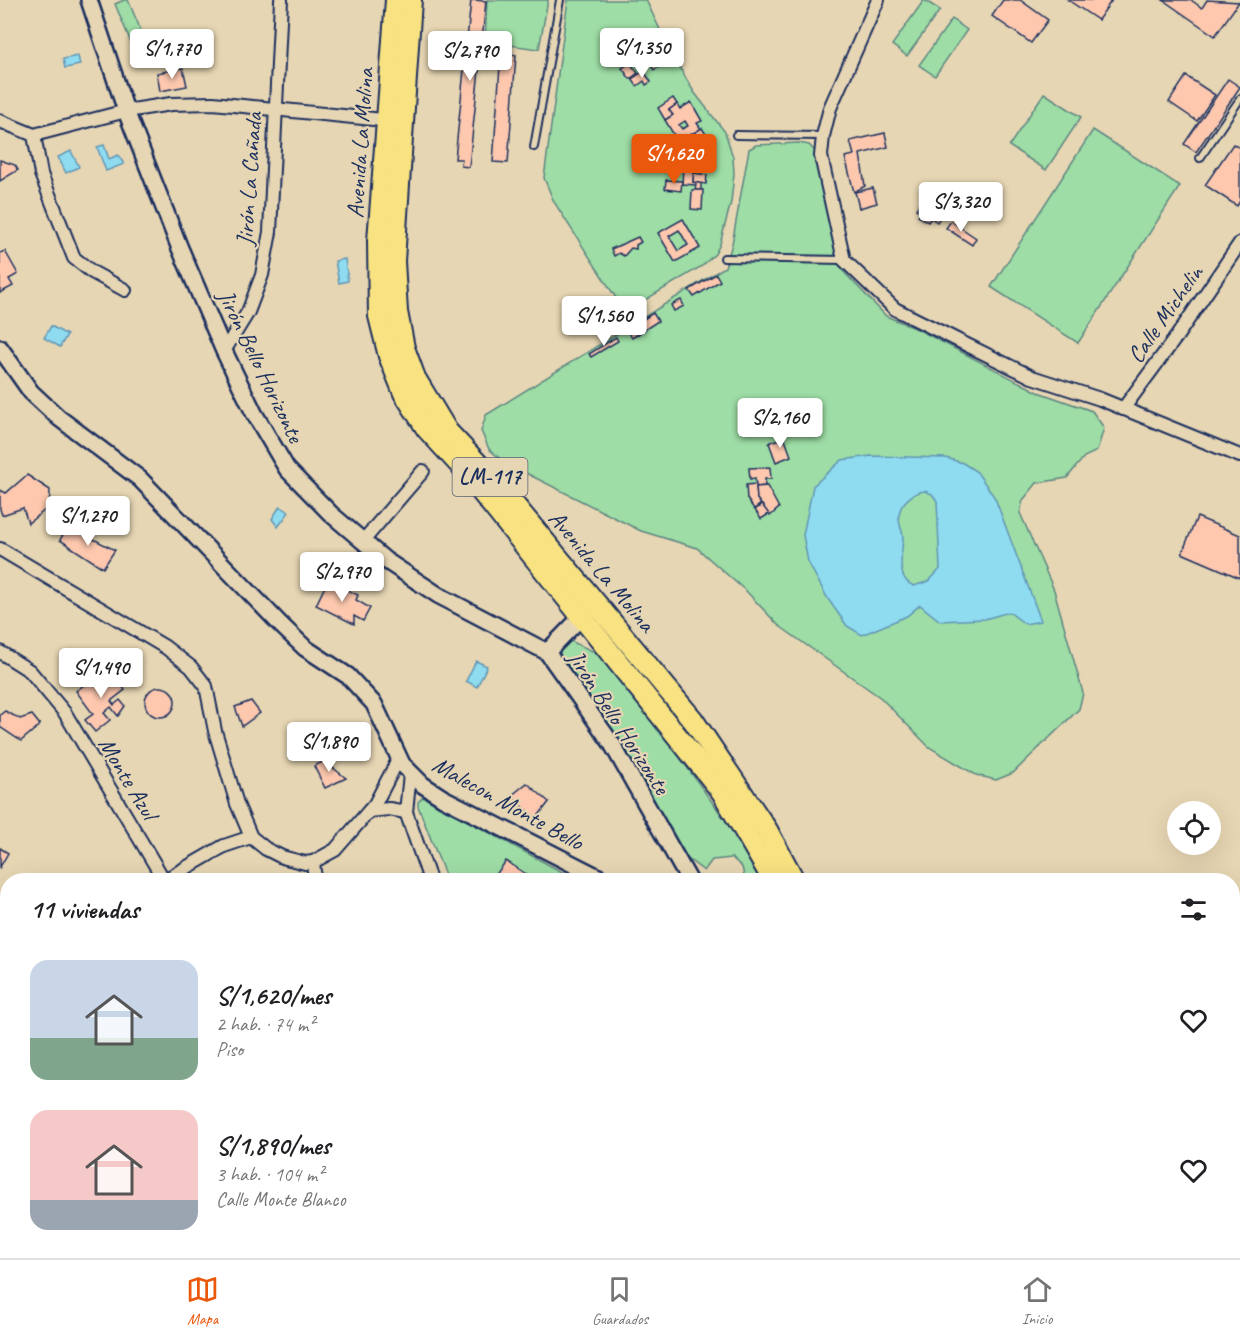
<!DOCTYPE html>
<html lang="es">
<meta charset="utf-8">
<style>
:root{--surface:#fff;--page:#f6f6f6;--text:#202124;--muted:#757577;--line:#e0e0e0;--accent:#ea580c}
body{margin:0;font-family:Caveat,sans-serif;background:var(--page);color:var(--text);height:100vh;display:flex;flex-direction:column;font-size:22px;white-space:nowrap}
*{box-sizing:border-box;margin:0}
p{font-size:20px;color:var(--muted)}
.icon{flex:none;width:33px;height:33px;fill:none;stroke:currentColor;stroke-width:2;stroke-linecap:round;stroke-linejoin:round}
.map{position:relative;flex:1;overflow:hidden}
.side{position:absolute;left:0px;top:873px;width:1240px;height:386px;display:flex;flex-direction:column;background:var(--surface);border-radius:24px 24px 0 0;box-shadow:0 6px 24px #0002}
.side>*{flex:none}
.buttons{position:absolute;left:1167px;top:801px;display:grid;gap:12px}
.buttons a{display:grid;place-items:center;width:54px;height:54px;border-radius:50%;background:var(--surface);box-shadow:0 6px 24px #0002;font-size:30px}
.price{position:absolute;translate:-50% -51px;padding:0 14px;border-radius:6px;background:#fff;color:#222;font-size:20px;line-height:39px;filter:drop-shadow(0 2px 3px #0008)}
.price::after{content:'';position:absolute;left:50%;top:36px;width:18px;height:14px;margin-left:-9px;background:inherit;clip-path:polygon(0 0,100% 0,50% 100%)}
.price.active{background:var(--accent);color:#fff}
ul{padding:0;list-style:none}
li{display:flex;align-items:center;gap:18px;height:150px;padding:0 30px}
li span{display:grid;place-items:center;flex:none;width:168px;height:120px;border-radius:18px;color:#555}
li>.icon{margin-inline-start:auto}
span .icon{width:72px;height:72px;fill:#fffc;stroke-width:1}
li b{font-size:26px}
h2{display:flex;justify-content:space-between;align-items:center;height:72px;padding:0 30px;font-size:26px}
.menu{display:flex;justify-content:space-around;align-items:center;height:84px;border-top:2px solid var(--line);background:var(--surface);font-size:16px;color:var(--muted)}
.menu a{display:grid;justify-items:center;gap:3px}
.menu .active{color:var(--accent)}
.map>svg:first-child{display:block}
</style>
<div class="map">
<svg width="1240" height="1258" viewBox="0 0 1240 1258">
<rect width="100%" height="100%" fill="#e7d6b3"/>
<filter id="ink" filterUnits="userSpaceOnUse"><feTurbulence type="fractalNoise" baseFrequency=".0167" numOctaves="2"/><feDisplacementMap in="SourceGraphic" scale="12" xChannelSelector="R" yChannelSelector="G"/><feConvolveMatrix kernelMatrix="1 2 1 2 8 2 1 2 1" color-interpolation-filters="sRGB"/></filter>
<g filter="url(#ink)">
<!-- built -->
<g fill="#e6cbaf">
<path d="M 762,1251 L 856,1251 L 856,1258 L 761,1258 Z"/>
<path d="M 943,1251 L 1151,1251 L 1140,1258 L 946,1258 Z"/>
</g>
<!-- green -->
<g fill="#9edda5" stroke="#5c8682" stroke-width="1.5">
<path d="M 124,0 L 128,0 L 145,40 L 132,45 L 115,4 Z"/>
<path d="M 487,0 L 548,0 L 539,49 L 485,42 Z"/>
<path d="M 568,0 L 646,0 L 671,53 L 694,92 L 725,132 L 733,157 L 734,174 L 731,202 L 720,244 L 715,254 L 702,266 L 625,312 L 554,202 L 544,178 Z"/>
<path d="M 924,0 L 940,10 L 907,56 L 892,45 Z"/>
<path d="M 952,19 L 967,30 L 935,76 L 919,65 Z"/>
<path d="M 1044,93 L 1081,117 L 1046,170 L 1009,146 Z"/>
<path d="M 1093,130 L 1180,186 L 1078,343 L 991,287 Z"/>
<path d="M 799,143 L 809,145 L 815,151 L 829,223 L 844,272 L 886,316 L 917,329 L 1038,392 L 1092,411 L 1104,428 L 1097,451 L 1084,457 L 1067,478 L 1037,483 L 1023,500 L 1020,513 L 1054,590 L 1083,693 L 1079,709 L 1013,773 L 996,780 L 976,775 L 929,747 L 881,698 L 778,625 L 748,593 L 697,548 L 641,531 L 504,462 L 489,449 L 481,431 L 486,415 L 725,267 L 732,244 L 749,149 L 756,145 Z"/>
<path d="M 566,639 L 597,653 L 665,737 L 728,824 L 760,880 L 745,880 L 742,867 L 732,858 L 712,860 L 704,871 L 688,859 L 617,740 L 561,656 L 557,648 Z"/>
<path d="M 423,797 L 577,880 L 447,880 L 418,806 L 418,802 Z"/>
<path d="M 657,1251 L 744,1251 L 738,1256 L 657,1258 Z"/>
</g>
<!-- water -->
<g fill="#8fdbef" stroke="#6196b5" stroke-width="1.5" fill-rule="evenodd">
<path d="M 78,56 L 80,65 L 65,68 L 63,59 Z"/>
<path d="M 104,145 L 109,159 L 118,155 L 124,164 L 106,171 L 97,147 Z"/>
<path d="M 71,151 L 79,167 L 66,173 L 58,157 Z"/>
<path d="M 345,259 L 348,281 L 339,283 L 335,261 Z"/>
<path d="M 51,326 L 67,335 L 60,347 L 44,338 Z"/>
<path d="M 871,456 L 946,458 L 963,463 L 977,472 L 995,498 L 1041,621 L 1025,624 L 1009,612 L 985,619 L 940,621 L 920,605 L 907,616 L 862,635 L 847,626 L 828,599 L 808,562 L 803,535 L 813,486 L 842,460 ZM 925,491 L 932,494 L 937,501 L 940,569 L 929,581 L 914,586 C 894,578 903,553 903,536 C 902,530 899,524 899,518 C 898,504 913,492 925,491 Z"/>
<path d="M 280,506 L 289,512 L 278,527 L 272,519 Z"/>
<path d="M 476,661 L 487,666 L 477,687 L 466,681 Z"/>
</g>
<!-- building -->
<g fill="#fdc8ae" stroke="#1b2f5e" stroke-width="1.5" fill-rule="evenodd">
<path d="M 471,0 L 486,1 L 469,167 L 461,166 L 462,159 L 455,159 Z"/>
<path d="M 1003,0 L 1020,0 L 1048,20 L 1031,43 L 992,16 Z"/>
<path d="M 1068,0 L 1112,0 L 1098,20 Z"/>
<path d="M 1163,0 L 1191,0 L 1202,8 L 1207,0 L 1239,2 L 1215,36 Z"/>
<path d="M 647,44 L 652,56 L 655,54 L 659,59 L 655,62 L 659,67 L 654,70 L 640,49 Z"/>
<path d="M 634,45 L 640,53 L 631,59 L 626,52 Z"/>
<path d="M 501,53 L 516,55 L 508,163 L 493,162 Z"/>
<path d="M 630,63 L 638,73 L 630,79 L 622,68 Z"/>
<path d="M 183,68 L 187,86 L 160,91 L 157,73 Z"/>
<path d="M 644,71 L 651,82 L 646,85 L 644,81 L 637,86 L 632,79 Z"/>
<path d="M 1186,76 L 1215,95 L 1197,121 L 1169,102 Z"/>
<path d="M 1228,79 L 1240,87 L 1196,152 L 1184,144 Z"/>
<path d="M 673,98 L 677,104 L 669,110 L 673,115 L 665,120 L 658,108 Z"/>
<path d="M 691,102 L 702,121 L 697,123 L 701,129 L 678,142 L 665,120 L 673,115 L 669,110 L 677,104 L 680,109 ZM 685,121 L 688,126 L 682,129 L 679,125 Z"/>
<path d="M 702,128 L 712,144 L 698,154 L 687,137 Z"/>
<path d="M 885,133 L 888,147 L 860,154 L 865,186 L 854,192 L 845,157 L 854,155 L 850,141 Z"/>
<path d="M 1233,144 L 1240,148 L 1240,201 L 1237,206 L 1205,185 Z"/>
<path d="M 0,160 L 15,165 L 18,170 L 0,181 Z"/>
<path d="M 683,167 L 694,168 L 693,182 L 701,183 L 701,190 L 695,190 L 696,185 L 682,184 Z"/>
<path d="M 694,173 L 707,175 L 706,184 L 693,182 Z"/>
<path d="M 666,180 L 682,181 L 681,191 L 665,189 Z"/>
<path d="M 873,188 L 877,203 L 859,208 L 855,192 Z"/>
<path d="M 692,190 L 703,190 L 702,210 L 691,209 Z"/>
<path d="M 922,200 L 943,213 L 937,222 L 931,218 L 928,222 L 918,216 L 921,212 L 916,209 Z"/>
<path d="M 683,219 L 700,248 L 675,262 L 658,233 ZM 679,230 L 688,245 L 678,251 L 669,236 Z"/>
<path d="M 951,221 L 976,238 L 972,245 L 946,228 Z"/>
<path d="M 638,237 L 641,242 L 636,245 L 636,249 L 631,248 L 624,256 L 619,253 L 614,256 L 611,249 Z"/>
<path d="M 5,251 L 18,274 L 9,279 L 13,286 L 0,293 L 0,253 Z"/>
<path d="M 716,274 L 720,281 L 694,297 L 689,290 Z"/>
<path d="M 681,300 L 684,306 L 674,311 L 671,305 Z"/>
<path d="M 653,313 L 658,321 L 632,338 L 626,330 Z"/>
<path d="M 616,337 L 618,341 L 591,357 L 589,354 Z"/>
<path d="M 784,437 L 791,456 L 776,462 L 769,443 Z"/>
<path d="M 770,467 L 771,479 L 765,479 L 765,486 L 756,487 L 755,478 L 750,479 L 749,468 Z"/>
<path d="M 27,475 L 50,490 L 49,507 L 28,523 L 23,508 L 2,515 L 0,509 L 0,490 L 6,493 Z"/>
<path d="M 756,484 L 757,499 L 761,504 L 754,509 L 747,499 L 746,485 Z"/>
<path d="M 767,486 L 779,508 L 770,516 L 757,499 L 756,487 Z"/>
<path d="M 762,505 L 769,514 L 761,519 L 755,510 Z"/>
<path d="M 1197,517 L 1240,535 L 1240,578 L 1182,553 Z"/>
<path d="M 68,526 L 115,550 L 103,568 L 60,540 Z"/>
<path d="M 328,580 L 358,595 L 356,600 L 370,608 L 363,621 L 354,616 L 354,624 L 316,605 Z"/>
<path d="M 104,670 L 109,678 L 113,674 L 125,690 L 111,701 L 114,705 L 120,700 L 125,706 L 118,716 L 111,707 L 104,713 L 110,720 L 95,732 L 85,720 L 93,714 L 76,691 Z"/>
<circle cx="160" cy="702" r="15"/>
<path d="M 251,701 L 260,713 L 242,726 L 235,707 Z"/>
<path d="M 5,711 L 20,719 L 32,715 L 40,725 L 21,741 L 0,727 L 0,715 Z"/>
<path d="M 337,755 L 332,767 L 346,778 L 325,788 L 314,766 Z"/>
<path d="M 527,783 L 549,802 L 536,819 L 511,796 Z"/>
<path d="M 0,848 L 8,853 L 0,867 Z"/>
<path d="M 506,861 L 535,880 L 492,880 Z"/>
<path d="M 778,1251 L 787,1251 L 785,1258 L 776,1258 Z"/>
<path d="M 787,1251 L 801,1251 L 802,1258 L 787,1258 Z"/>
<path d="M 1035,1251 L 1096,1251 L 1082,1252 L 1082,1258 L 1035,1255 Z"/>
</g>
<g fill="none" stroke-linecap="round" stroke-linejoin="round">
<!-- service casing -->
<g stroke="#1b2f5e" stroke-width="10">
<g id="service">
<path d="M 736,135 L 823,136"/>
<path d="M 534,147 L 560,0"/>
<path d="M 1200,158 L 1240,99"/>
<path d="M 724,258 L 844,260"/>
<path d="M 1016,1251 L 1020,1258"/>
</g>
</g>
<!-- minor casing -->
<g stroke="#1b2f5e" stroke-width="16">
<g id="minor">
<path d="M 878,0 L 830,108 L 823,136 L 821,156 L 844,260 L 895,309 L 963,343 L 1032,377 L 1100,399 L 1240,456"/>
<path d="M 0,121 L 34,135 L 126,111 L 171,104 L 213,103 L 393,121"/>
<path d="M 34,135 L 41,174 L 74,258 L 92,272 L 125,290"/>
<path d="M 224,351 L 248,312 L 262,275 L 270,232 L 281,0"/>
<path d="M 1123,409 L 1177,336 L 1240,243"/>
<path d="M 363,541 L 423,471"/>
<path d="M 0,549 L 165,647 L 191,667 L 206,686 L 215,731 L 237,804 L 251,837 L 266,849 L 282,857 L 305,863 L 313,862 L 335,850 L 375,804 L 399,758"/>
<path d="M 0,652 L 30,671 L 65,713 L 164,880"/>
<path d="M 410,774 L 406,812 L 430,880"/>
<path d="M 369,811 L 389,809 L 406,812"/>
<path d="M 313,862 L 315,880"/>
<path d="M 165,880 L 224,846 L 251,837"/>
<path d="M 1233,921 L 1240,917"/>
<path d="M 0,952 L 8,950"/>
<path d="M 0,1130 L 8,1135"/>
<path d="M 375,1251 L 376,1258"/>
<path d="M 512,1251 L 512,1258"/>
<path d="M 649,1251 L 650,1258"/>
<path d="M 753,1251 L 754,1258"/>
<path d="M 0,1252 L 13,1258"/>
<path d="M 61,1258 L 64,1251"/>
<path d="M 250,1258 L 257,1251"/>
</g>
</g>
<!-- tertiary casing -->
<g stroke="#1b2f5e" stroke-width="20">
<g id="tertiary">
<path d="M 89,0 L 126,111 L 179,246 L 224,351 L 254,413 L 287,469 L 331,514 L 385,560 L 438,595 L 547,652 L 612,744 L 689,880"/>
<path d="M 0,348 L 31,392 L 59,418 L 140,479 L 281,625 L 305,648 L 348,676 L 374,704 L 402,764 L 423,785 L 443,798 L 604,880"/>
<path d="M 547,652 L 589,609"/>
</g>
</g>
<!-- primary casing -->
<g stroke="#1b2f5e" stroke-width="24">
<g id="primary">
<path d="M 396,0 L 378,241 L 379,316 L 389,356 L 404,393 L 427,429 L 460,465 L 722,792 L 773,880"/>
<path d="M 411,0 L 394,261 L 397,312 L 404,348 L 415,378 L 447,431 L 496,483 L 693,720 L 767,830 L 794,880"/>
<path d="M 915,1251 L 918,1258"/>
</g>
</g>
<!-- service -->
<use href="#service" stroke="#e7d6b3" stroke-width="6"/>
<!-- minor -->
<use href="#minor" stroke="#e7d6b3" stroke-width="12"/>
<!-- tertiary -->
<use href="#tertiary" stroke="#e7d6b3" stroke-width="15"/>
<!-- primary -->
<use href="#primary" stroke="#f8e281" stroke-width="20"/>
</g>
</g>
<g text-anchor="middle" dominant-baseline="central" stroke-width="4.5" stroke-linejoin="round" paint-order="stroke">
<!-- shield labels -->
<rect fill="#e7d6b3" stroke="#586178" stroke-width="1.5" x="452.5" y="458" width="75" height="38" rx="4.5"/>
<g font-size="22" font-weight="bold" fill="#1b2f5e">
<text x="490" y="477">LM-117</text>
</g>
<!-- street labels -->
<g font-size="24" fill="#1b2f5e" stroke="#e7d6b3">
<text transform="translate(360 143) rotate(-86)">Avenida La Molina</text>
<text transform="translate(249 179) rotate(-86)">Jirón La Cañada</text>
<text transform="translate(1165 314) rotate(-55)">Calle Michelin</text>
<text transform="translate(261 366) rotate(64)">Jirón Bello Horizonte</text>
<text transform="translate(602 571) rotate(50)">Avenida La Molina</text>
<text transform="translate(619 722) rotate(57)">Jirón Bello Horizonte</text>
<text transform="translate(128 778) rotate(59)">Monte Azul</text>
<text transform="translate(508 803) rotate(29)">Malecon Monte Bello</text>
</g>
</g>
</svg>
<div class="buttons">
<a><svg class="icon" aria-label="locate" viewBox="0 0 24 24"><circle cx="12" cy="12" r="6"/><path d="M12 2v4M12 18v4M2 12h4M18 12h4"/></svg></a>
</div>
<b class="price" style="left:642px;top:79px">S/1,350</b>
<b class="price" style="left:172px;top:80px">S/1,770</b>
<b class="price" style="left:470px;top:82px">S/2,790</b>
<b class="price active" style="left:674px;top:185px">S/1,620</b>
<b class="price" style="left:961px;top:233px">S/3,320</b>
<b class="price" style="left:604px;top:347px">S/1,560</b>
<b class="price" style="left:780px;top:449px">S/2,160</b>
<b class="price" style="left:88px;top:547px">S/1,270</b>
<b class="price" style="left:342px;top:603px">S/2,970</b>
<b class="price" style="left:101px;top:699px">S/1,490</b>
<b class="price" style="left:329px;top:773px">S/1,890</b>
<section class="side">
<h2>11 viviendas<svg class="icon" aria-label="filters" viewBox="0 0 24 24"><path d="M4 7h16M4 17h16"/><circle cx="9" cy="7" r="2"/><circle cx="15" cy="17" r="2"/></svg></h2>
<ul>
<li><span style="background:linear-gradient(#c9d6e8 65%,#7fa58c 0)"><svg class="icon" aria-label="home" viewBox="0 0 24 24"><path d="M3 11l9-7 9 7M6 9v11h12V9"/></svg></span><div><b>S/1,620/mes</b><p>2 hab. · 74 m²</p><p>Piso</p></div><svg class="icon" aria-label="heart" viewBox="0 0 24 24"><path d="M12 20l-8-8c-3-5 5-10 8-4 3-6 11-1 8 4z"/></svg></li>
<li><span style="background:linear-gradient(#f6c9c9 75%,#9aa5b1 0)"><svg class="icon" aria-label="home" viewBox="0 0 24 24"><path d="M3 11l9-7 9 7M6 9v11h12V9"/></svg></span><div><b>S/1,890/mes</b><p>3 hab. · 104 m²</p><p>Calle Monte Blanco</p></div><svg class="icon" aria-label="heart" viewBox="0 0 24 24"><path d="M12 20l-8-8c-3-5 5-10 8-4 3-6 11-1 8 4z"/></svg></li>
</ul>
</section>
</div>
<nav class="menu">
<a class="active"><svg class="icon" aria-label="map" viewBox="0 0 24 24"><path d="M3 6l6-2 6 2 6-2v14l-6 2-6-2-6 2zM9 4v14M15 6v14"/></svg>Mapa</a>
<a><svg class="icon" aria-label="saved" viewBox="0 0 24 24"><path d="M7 4h10v16l-5-4-5 4z"/></svg>Guardados</a>
<a><svg class="icon" aria-label="home" viewBox="0 0 24 24"><path d="M3 11l9-7 9 7M6 9v11h12V9"/></svg>Inicio</a>
</nav>
